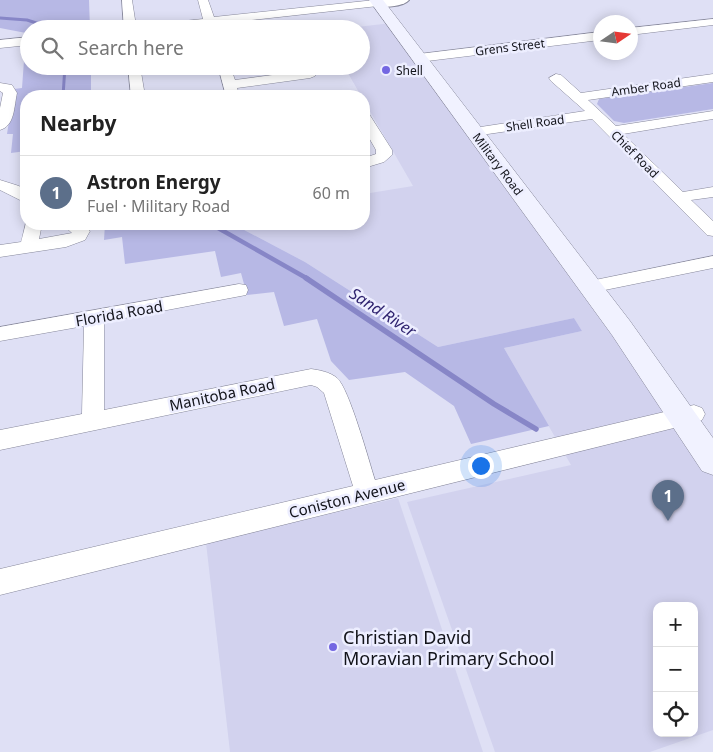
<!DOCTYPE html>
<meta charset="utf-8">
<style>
:root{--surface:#fff;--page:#f2f2f2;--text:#222;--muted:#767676;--line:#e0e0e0;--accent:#db2777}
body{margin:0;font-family:"Noto Sans",sans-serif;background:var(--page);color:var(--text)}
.controls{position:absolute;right:15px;bottom:15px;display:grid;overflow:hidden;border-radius:10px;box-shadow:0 2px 12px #0003}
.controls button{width:45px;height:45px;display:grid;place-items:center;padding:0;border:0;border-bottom:1px solid var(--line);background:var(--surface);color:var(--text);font:25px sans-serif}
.compass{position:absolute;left:593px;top:15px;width:45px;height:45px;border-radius:50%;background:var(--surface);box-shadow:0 2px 12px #0003;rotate:77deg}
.you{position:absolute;left:480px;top:465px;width:18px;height:18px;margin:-12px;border:4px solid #fff;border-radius:50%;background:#1a73e8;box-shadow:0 0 0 8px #1a73e833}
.badge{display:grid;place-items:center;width:32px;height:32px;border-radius:50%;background:var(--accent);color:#fff;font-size:16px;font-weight:700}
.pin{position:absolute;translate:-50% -41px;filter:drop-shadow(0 1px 2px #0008)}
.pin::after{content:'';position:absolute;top:26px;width:18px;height:15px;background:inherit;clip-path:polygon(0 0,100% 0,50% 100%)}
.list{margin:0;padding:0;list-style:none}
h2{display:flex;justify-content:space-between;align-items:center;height:65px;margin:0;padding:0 20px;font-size:21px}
h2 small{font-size:16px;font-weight:400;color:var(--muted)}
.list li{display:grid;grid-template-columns:32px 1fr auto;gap:15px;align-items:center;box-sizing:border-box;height:75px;padding:0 20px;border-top:1px solid var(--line)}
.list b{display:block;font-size:19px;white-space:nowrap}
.list p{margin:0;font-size:16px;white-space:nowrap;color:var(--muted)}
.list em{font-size:16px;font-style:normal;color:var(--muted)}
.icon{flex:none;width:28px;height:28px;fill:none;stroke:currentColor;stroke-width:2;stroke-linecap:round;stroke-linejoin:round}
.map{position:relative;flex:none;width:713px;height:752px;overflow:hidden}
.search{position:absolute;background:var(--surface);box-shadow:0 2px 12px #0003;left:20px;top:20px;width:350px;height:55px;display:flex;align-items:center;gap:12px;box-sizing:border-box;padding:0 18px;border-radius:28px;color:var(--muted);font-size:19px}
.panel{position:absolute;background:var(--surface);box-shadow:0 2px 12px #0003;left:20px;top:90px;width:350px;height:140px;border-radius:20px}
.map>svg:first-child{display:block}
.built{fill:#d2d2ee;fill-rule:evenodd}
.green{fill:#b7b8e5}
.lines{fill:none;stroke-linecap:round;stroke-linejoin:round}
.stream-far2{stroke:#8786c7;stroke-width:3}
.stream-far1{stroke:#8786c7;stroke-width:4.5}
.stream{stroke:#8786c7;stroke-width:5.5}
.minor-casing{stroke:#86879a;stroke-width:1}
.tertiary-casing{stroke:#86879a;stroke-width:2}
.secondary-casing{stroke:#86879a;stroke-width:1}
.minor{fill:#fff;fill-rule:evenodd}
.tertiary{fill:#fff;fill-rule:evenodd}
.secondary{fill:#f1f2ff;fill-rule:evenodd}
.poi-dot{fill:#7467e2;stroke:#edeeff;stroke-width:2}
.labels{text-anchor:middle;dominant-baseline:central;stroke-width:5;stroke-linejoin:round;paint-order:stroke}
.far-street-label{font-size:12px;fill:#12131a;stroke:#edeeff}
.far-poi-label{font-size:12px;fill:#12131a;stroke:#edeeff;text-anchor:start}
.street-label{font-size:15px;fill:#12131a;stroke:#edeeff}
.water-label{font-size:16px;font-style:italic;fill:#302470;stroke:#edeeff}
.near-poi-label{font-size:18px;fill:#12131a;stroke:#edeeff;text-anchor:start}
</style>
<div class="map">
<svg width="713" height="752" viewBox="0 0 713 752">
<rect width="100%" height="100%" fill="#dfe0f5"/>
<!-- built -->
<g class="built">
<path d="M392 23 713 462V730L650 752H495L407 502 571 465 504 348 582 331 574 318 438 347 305 262 233 224H364V194L413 186 364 101V96H361L344 66H361V29H339ZM657 606H694V733H657Z"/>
<polygon points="398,498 483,752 230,752 206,543"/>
</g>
<!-- green -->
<g class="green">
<polygon points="0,0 89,0 90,29 29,29 29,66 91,66 91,96 26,96 26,151 11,153 13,134 7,134 14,89 22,88 26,33 0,28"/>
<polygon points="713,83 713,109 624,123 614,121 597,104 599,99"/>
<polygon points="105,224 233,224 305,262 438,347 574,318 582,331 504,348 549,426 471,444 454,406 405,372 349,380 331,361 317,319 284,326 274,292 247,295 241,273 221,277 215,251 125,264 122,237 104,240"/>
</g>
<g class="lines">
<!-- stream-far2 -->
<g class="stream-far2">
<polyline points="0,18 27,20 55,29"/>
<polyline points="63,96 65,66"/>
</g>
<!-- stream-far1 -->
<polyline class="stream-far1" points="211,224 308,279"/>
<!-- stream -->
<polyline class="stream" points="306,278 494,404 536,429"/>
<!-- minor casing -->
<g class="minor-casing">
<g id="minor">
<polygon points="122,0 132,0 136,26 203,19 198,0 208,0 214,17 375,0 382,1 383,3 378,6 216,24 218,29 206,29 205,25 173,29 124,29"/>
<polygon points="713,19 713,25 630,35 630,28"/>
<polygon points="600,32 600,40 419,62 413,58 419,54"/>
<polygon points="29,37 29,45 0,48 0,40"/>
<polygon points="128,66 140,66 145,96 131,96"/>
<polygon points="218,66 230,66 235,80 302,71 306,66 318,66 315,76 310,78 237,88 240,96 226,96"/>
<polygon points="556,74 561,75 581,93 713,74 713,82 588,100 616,126 713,111 713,119 623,134 683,192 713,187 713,197 691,200 713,221 713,236 707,235 592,119 474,136 469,135 467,132 469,129 474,128 585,111 551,81 549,78"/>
<path d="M0 83 12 85 17 93C14 106 15 126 0 130V108L3 93 0 91Z"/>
<polygon points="364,113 369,114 371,117 392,150 392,155 384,162 364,168 364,158 376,154 376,150 364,129"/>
<polygon points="0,180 19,186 26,191 26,203 0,190"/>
<polygon points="26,223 42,224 39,239 72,233 62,224 82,224 90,231 85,240 66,247 0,257 0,245 21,242"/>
<polygon points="713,256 713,268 590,293 583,292 581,287 583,282 590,281"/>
<path d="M239 284 246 285 248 290 246 295 104 322V410L311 369C319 370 330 372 337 378 349 388 369 461 375 480L694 405 702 408 705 414 702 420 694 423 0 595V569L353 486 324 393 317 387 311 385 0 450V430L82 414 84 326 0 341V327Z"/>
</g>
</g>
<!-- tertiary casing -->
<g class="tertiary-casing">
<path id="tertiary" d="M373 0H409C403 7 382 8 373 6L371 3Z"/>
</g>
<!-- secondary casing -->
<g class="secondary-casing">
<polygon id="secondary" points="369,0 383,0 630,321 713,438 713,475 702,471 612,335"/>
</g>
<!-- minor -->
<use href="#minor" class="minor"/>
<!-- tertiary -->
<use href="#tertiary" class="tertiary"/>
<!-- secondary -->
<use href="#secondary" class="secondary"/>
</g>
<!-- markers -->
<g class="poi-dot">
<circle cx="386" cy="70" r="5"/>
<circle cx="333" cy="647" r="5"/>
</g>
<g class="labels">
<!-- far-street labels -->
<g class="far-street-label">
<text transform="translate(510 47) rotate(-7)">Grens Street</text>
<text transform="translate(646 87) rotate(-8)">Amber Road</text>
<text transform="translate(535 123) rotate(-8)">Shell Road</text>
<text transform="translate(635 154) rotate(45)">Chief Road</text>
<text transform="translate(498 164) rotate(53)">Military Road</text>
</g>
<!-- far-poi labels -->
<g class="far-poi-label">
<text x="396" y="70">Shell</text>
</g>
<!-- street labels -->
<g class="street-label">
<text transform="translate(119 313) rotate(-10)">Florida Road</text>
<text transform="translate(222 394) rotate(-12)">Manitoba Road</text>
<text transform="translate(347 498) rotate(-14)">Coniston Avenue</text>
</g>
<!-- water labels -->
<g class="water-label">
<text transform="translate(383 312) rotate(33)">Sand River</text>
</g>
<!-- near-poi labels -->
<g class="near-poi-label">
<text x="343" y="637">Christian David<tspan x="343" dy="21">Moravian Primary School</tspan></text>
</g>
</g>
</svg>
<div class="controls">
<button>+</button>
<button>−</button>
<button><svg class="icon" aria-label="locate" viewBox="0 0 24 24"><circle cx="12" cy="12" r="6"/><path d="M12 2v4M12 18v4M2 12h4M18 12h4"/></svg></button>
</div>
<svg class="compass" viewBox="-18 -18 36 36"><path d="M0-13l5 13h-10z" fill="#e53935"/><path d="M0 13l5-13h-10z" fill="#767676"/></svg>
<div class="you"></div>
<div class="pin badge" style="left:668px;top:521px;background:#5c6f8a">1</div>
<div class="search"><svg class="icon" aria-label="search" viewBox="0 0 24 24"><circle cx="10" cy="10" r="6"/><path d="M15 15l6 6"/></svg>Search here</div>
<section class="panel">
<h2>Nearby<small></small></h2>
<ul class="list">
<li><span class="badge" style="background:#5c6f8a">1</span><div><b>Astron Energy</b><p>Fuel · Military Road</p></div><em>60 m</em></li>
</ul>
</section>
</div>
